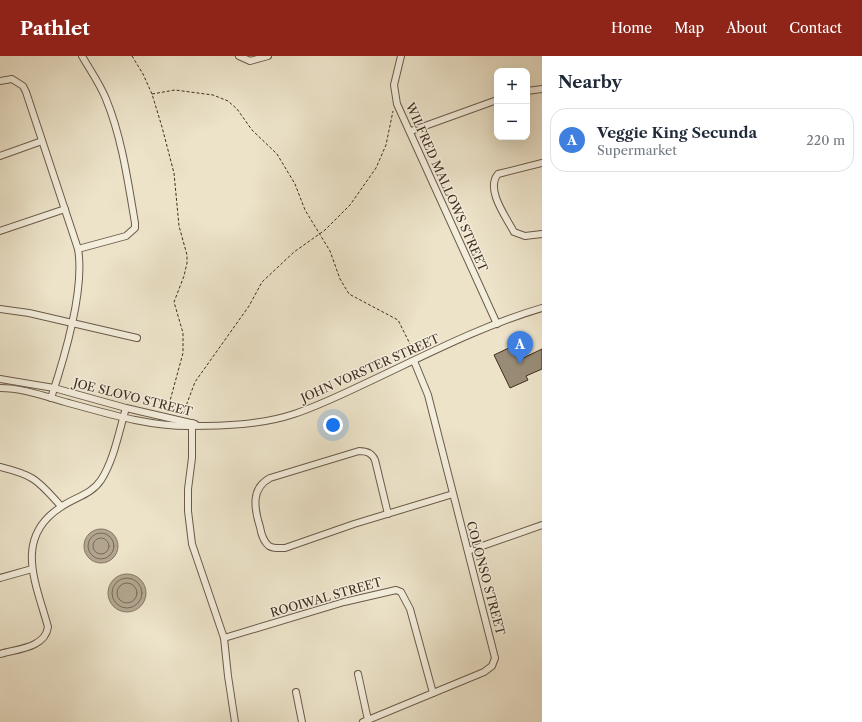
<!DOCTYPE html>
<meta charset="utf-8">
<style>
:root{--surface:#fff;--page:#f6f6f7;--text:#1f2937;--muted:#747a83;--line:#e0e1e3;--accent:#8f2418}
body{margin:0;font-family:"Libre Caslon Text",serif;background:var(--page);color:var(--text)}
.controls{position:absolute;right:12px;top:12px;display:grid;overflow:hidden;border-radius:8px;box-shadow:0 4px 16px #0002}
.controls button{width:36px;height:36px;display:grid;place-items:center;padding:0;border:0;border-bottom:1px solid var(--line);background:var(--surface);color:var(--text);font:20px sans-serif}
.you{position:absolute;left:333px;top:369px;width:14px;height:14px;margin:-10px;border:3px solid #fff;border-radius:50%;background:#1a73e8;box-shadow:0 0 0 6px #1a73e833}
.badge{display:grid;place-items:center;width:26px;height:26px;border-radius:50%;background:var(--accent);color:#fff;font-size:13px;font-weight:700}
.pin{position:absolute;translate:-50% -33px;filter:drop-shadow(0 1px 2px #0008)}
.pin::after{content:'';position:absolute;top:21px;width:14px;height:12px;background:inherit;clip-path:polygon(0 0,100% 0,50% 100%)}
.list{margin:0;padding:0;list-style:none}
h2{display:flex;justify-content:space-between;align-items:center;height:52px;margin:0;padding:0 16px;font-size:17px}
h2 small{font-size:13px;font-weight:400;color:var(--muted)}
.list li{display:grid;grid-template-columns:26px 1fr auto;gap:12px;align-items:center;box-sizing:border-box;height:64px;margin:0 8px 8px;padding:0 8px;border:1px solid var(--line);border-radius:16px}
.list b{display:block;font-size:15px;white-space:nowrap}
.list p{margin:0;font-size:13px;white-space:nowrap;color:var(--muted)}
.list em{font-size:13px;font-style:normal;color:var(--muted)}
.map{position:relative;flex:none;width:542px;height:666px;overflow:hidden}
header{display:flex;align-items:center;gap:24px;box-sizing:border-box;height:56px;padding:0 20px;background:var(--accent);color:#fff}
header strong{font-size:19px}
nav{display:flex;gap:22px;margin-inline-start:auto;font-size:14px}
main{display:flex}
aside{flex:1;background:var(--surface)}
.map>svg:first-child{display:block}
.water{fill:#b2a58f;stroke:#847562}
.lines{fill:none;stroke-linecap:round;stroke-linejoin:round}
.shore{stroke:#796956;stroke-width:1}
.building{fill:#998c77;stroke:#402d1e}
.minor-casing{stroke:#6b5a49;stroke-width:8}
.path{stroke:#402d1e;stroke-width:1;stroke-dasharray:3 2;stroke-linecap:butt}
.minor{stroke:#f3eddc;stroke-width:6}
.labels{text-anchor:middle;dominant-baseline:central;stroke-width:3;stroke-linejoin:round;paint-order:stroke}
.street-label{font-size:12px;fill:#402d1e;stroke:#f3eddc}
</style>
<header>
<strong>Pathlet</strong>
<nav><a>Home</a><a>Map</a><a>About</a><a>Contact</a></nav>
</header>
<main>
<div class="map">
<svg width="542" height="666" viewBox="0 0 542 666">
<rect width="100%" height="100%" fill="#ece3c9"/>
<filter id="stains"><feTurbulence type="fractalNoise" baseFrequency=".005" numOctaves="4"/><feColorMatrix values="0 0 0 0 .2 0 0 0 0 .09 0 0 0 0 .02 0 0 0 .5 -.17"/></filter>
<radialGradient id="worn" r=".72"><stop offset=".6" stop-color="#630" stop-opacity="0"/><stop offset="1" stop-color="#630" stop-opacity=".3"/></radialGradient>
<!-- water -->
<g class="water">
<circle cx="101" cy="490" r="17"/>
<circle cx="127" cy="537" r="19"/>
</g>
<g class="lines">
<!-- shore -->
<g class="shore">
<circle cx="101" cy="490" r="13"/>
<circle cx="101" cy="490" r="8"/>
<circle cx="127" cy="537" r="15"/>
<circle cx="127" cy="537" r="10"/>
</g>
</g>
<!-- building -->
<polygon class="building" points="513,290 519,304 542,293 542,313 526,320 528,324 510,332 494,299"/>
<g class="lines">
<!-- minor casing -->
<g class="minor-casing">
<g id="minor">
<polyline points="239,0 250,5 268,0"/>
<polyline points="401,0 394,29 397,48 497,268"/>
<path d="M0 25 12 23 23 30 26 36 78 193C85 233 64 303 51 342"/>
<polyline points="527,35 542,33"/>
<polyline points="411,75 497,44"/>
<polyline points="0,100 42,85"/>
<path d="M542 107 498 118C485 133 506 161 514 176L525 180 542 178"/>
<polyline points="0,175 65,153"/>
<path d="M78 193 126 180 135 172V167C128 126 122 82 106 43 100 28 90 14 82 0"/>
<polyline points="0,253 29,257 137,282"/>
<polyline points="0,323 54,332 126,352 195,368"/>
<path d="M0 332C22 332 44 340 65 346 106 357 146 370 189 370 224 370 261 369 294 358 318 350 341 339 364 328 422 301 480 270 542 252"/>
<polyline points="192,367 192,402 188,433 188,455 192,488 224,582 228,620 235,666"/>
<path d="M0 411C36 420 37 424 61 450"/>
<path d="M388 458 375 404C372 397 367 395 359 395L270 422C251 432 254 452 260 471 261 477 264 486 269 490 274 493 280 492 285 492L354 468 453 438"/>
<polyline points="468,495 542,469"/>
<polyline points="0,522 32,513"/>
<polyline points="224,582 344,546 396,534 401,536 410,553 433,637"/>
<path d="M0 598C17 593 45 592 48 571 36 527 13 482 61 451 75 441 91 439 101 424 114 404 119 375 126 352"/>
<polyline points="358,618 368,664"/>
<polyline points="296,636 302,666"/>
<polyline points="363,666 484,616 492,610 495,602 428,339 414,305"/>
</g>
</g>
<!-- path -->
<g class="path">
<polyline points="132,0 143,18 152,38 162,71 174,117 179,170 187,199 187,207 184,220 174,246 183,277 183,297 167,356"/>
<polyline points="152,38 175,34 213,39 228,45 237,53 252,74 277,98 295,128 305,154 330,195 340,223 349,238 398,264 411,290 413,299"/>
<polyline points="183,358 195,326 249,250 262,226 294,196 325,174 350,149 376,112 386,89 393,55"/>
</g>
<!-- minor -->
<use href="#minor" class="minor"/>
</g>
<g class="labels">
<!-- street labels -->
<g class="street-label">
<text transform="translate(447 131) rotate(66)">WILFRED MALLOWS STREET</text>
<text transform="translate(370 312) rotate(-24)">JOHN VORSTER STREET</text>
<text transform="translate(133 341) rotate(14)">JOE SLOVO STREET</text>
<text transform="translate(486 522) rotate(75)">COLONSO STREET</text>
<text transform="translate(326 541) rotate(-16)">ROOIWAL STREET</text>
</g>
</g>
<rect width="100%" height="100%" filter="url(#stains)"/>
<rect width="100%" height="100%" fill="url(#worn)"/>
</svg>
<div class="controls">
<button>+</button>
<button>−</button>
</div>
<div class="you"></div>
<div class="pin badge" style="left:520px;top:308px;background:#3f7fe0">A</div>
</div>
<aside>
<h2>Nearby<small></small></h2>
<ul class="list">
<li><span class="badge" style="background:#3f7fe0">A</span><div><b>Veggie King Secunda</b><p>Supermarket</p></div><em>220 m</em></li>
</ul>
</aside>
</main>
